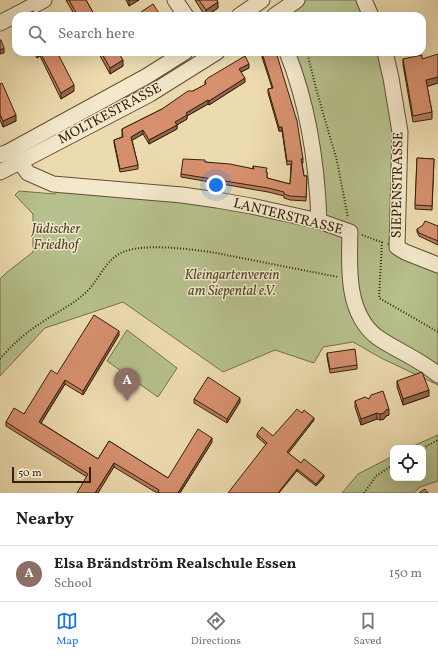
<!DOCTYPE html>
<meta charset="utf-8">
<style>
:root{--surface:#fff;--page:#f6f6f6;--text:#222;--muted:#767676;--line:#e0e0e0;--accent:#1a73e8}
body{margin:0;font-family:Vollkorn,serif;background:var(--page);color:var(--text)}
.controls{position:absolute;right:12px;bottom:12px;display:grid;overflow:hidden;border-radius:8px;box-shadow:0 4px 16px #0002}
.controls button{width:36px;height:36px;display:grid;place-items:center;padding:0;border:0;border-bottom:1px solid var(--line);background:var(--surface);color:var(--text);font:20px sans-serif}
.scale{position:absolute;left:12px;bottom:10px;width:79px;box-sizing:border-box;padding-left:4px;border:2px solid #35200e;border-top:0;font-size:11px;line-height:14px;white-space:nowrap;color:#35200e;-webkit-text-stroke:3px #f3e8cb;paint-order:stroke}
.you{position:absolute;left:216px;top:185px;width:14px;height:14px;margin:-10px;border:3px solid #fff;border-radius:50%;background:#1a73e8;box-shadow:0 0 0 6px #1a73e833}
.badge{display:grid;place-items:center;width:26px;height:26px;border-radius:50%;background:var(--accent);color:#fff;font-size:13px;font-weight:700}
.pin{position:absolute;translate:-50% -33px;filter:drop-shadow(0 1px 2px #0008)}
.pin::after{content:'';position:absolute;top:21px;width:14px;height:12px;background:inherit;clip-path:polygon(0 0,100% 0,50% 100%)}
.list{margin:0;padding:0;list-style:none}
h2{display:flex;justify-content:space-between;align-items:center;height:52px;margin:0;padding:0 16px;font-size:17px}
h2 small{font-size:13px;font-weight:400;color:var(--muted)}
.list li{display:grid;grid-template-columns:26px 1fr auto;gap:12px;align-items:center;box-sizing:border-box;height:56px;padding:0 16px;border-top:1px solid var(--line)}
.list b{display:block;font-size:15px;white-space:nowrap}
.list p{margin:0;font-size:13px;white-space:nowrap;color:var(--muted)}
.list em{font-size:13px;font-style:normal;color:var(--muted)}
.icon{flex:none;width:22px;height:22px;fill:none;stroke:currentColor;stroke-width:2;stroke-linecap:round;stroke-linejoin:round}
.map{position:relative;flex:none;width:438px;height:493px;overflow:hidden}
.search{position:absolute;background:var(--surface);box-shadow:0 4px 16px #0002;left:12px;right:12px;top:12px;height:44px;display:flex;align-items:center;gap:10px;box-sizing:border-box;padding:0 14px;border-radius:12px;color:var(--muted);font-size:15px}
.sheet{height:108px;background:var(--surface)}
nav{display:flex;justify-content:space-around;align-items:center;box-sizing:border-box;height:56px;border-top:1px solid var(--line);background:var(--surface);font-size:11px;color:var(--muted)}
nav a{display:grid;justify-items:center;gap:2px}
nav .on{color:var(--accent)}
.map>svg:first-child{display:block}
.green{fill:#b6c08c;stroke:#76704d}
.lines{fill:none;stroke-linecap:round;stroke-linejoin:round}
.minor-casing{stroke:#634f36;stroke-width:17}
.path{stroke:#35200e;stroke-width:2;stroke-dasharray:1 2;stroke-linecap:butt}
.minor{stroke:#f3e8cb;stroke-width:15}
.wall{fill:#b87c5f;stroke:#35200e}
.shaded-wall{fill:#96654d;stroke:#35200e}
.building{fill:#d6906e;stroke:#35200e}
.labels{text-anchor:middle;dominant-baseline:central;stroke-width:3;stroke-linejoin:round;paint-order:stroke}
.street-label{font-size:14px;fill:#35200e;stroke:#f3e8cb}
.park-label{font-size:14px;font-style:italic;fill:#55482e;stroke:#f3e8cb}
</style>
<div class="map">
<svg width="438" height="493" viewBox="0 0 438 493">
<rect width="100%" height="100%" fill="#ecdbaf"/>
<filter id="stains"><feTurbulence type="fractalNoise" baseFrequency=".005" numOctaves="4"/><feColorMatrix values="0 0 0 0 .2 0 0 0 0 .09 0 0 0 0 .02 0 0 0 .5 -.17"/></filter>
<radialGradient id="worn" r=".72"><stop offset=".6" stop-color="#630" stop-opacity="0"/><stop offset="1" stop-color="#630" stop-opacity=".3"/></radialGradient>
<!-- green -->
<g class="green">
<polygon points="298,0 359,0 367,16 275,16"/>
<polygon points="287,52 379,52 396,132 392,240 387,244 438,265 438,385 383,359 353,342 323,347 314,363 275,350 223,372 123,302 45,328 0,376 0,279 6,273 33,252 33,214 15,195 19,191 55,194 59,188 182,196 350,232 320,221"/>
<polygon points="127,330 177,368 158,397 107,361"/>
<polygon points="438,435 438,481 420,487 414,493 342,493 358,474 393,456 393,478 423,478 423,448 409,448"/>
</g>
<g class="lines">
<!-- minor casing -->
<g class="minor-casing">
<g id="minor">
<polyline points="175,0 186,16"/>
<polyline points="364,0 371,16"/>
<polyline points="239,16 262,0"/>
<polyline points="274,16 297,0"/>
<polyline points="0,23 44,0"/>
<path d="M287 52C309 107 317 163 319 221"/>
<polyline points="385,52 391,78 400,132 397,247 405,252 438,265"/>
<polyline points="0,155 8,152 147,76 185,52"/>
<path d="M20 162 28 173 53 184 182 195 217 200 251 206 319 221 350 232C349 267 346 313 377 337 397 351 420 359 438 375"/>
<polyline points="0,172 20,162 150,94 217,52"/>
</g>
</g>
<!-- path -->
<g class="path">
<polyline points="307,52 317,92 337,161 348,218"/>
<polyline points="362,235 384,243"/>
<polyline points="382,242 379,298 438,332"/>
<path d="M0 359C12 345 25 333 41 323 58 311 77 303 91 287 101 275 107 259 123 252 145 243 188 249 211 252L338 277"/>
<polyline points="423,448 438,440"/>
<polyline points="364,493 376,476 393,465"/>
</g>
<!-- minor -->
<use href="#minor" class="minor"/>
</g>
<!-- wall -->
<g class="wall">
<polygon points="66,0 86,0 95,16 75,16"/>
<polygon points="126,0 139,0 129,6"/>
<polygon points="195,0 217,0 218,8 206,16 205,16"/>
<polygon points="34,52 54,52 74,91 61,99 40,56 37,58"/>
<polygon points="98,52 118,52 123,66 110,74"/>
<polygon points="262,53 303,159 303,163 302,163 304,176 307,176 306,201 290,200 284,198 284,196 268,192 181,177 181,174 205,162 253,169 253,166 267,172 267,178 290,184 291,164 287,165 282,131 279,131 268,93 268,89 272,88 262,57"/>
<polygon points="403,59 422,59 438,83 427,86 432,112 432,119 413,122 403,65"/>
<polygon points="249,68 241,72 245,82 209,105 208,104 187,116 187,119 177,125 177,129 149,144 143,134 132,140 138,165 138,169 120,172 114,143 114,140 122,137 122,129 162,109 193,91 205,85 205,81"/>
<polygon points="0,84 16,121 3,127 0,120"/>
<polygon points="417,158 434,159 432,210 415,209"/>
<polygon points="438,226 438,245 419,236 417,232 417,229"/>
<polygon points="119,335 83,395 65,384 41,423 98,459 109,441 168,478 212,442 180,493 157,493 114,467 87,477 6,426 6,422 24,414 57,374"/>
<polygon points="327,353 357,365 357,369 330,373 327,357"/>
<polygon points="397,381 429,396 403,405 397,387"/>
<polygon points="194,399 240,402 227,423 194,403"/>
<polygon points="355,401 389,415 386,416 384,419 380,420 377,419 361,425 355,407"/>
<polygon points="302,413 314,420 288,453 301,463 324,477 316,486 297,471 257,437 257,434 273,436"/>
</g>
<!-- shaded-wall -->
<g class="shaded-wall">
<polygon points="129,0 139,0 129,6"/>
<polygon points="218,2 218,8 206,16 206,10"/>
<polygon points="4,48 4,53 0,54 0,50"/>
<polygon points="37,52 40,52 40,56 37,58"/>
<polygon points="123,60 123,66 110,74 110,68"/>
<polygon points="249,64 249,68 239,73 239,69"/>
<polygon points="438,77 438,83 426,87 426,80"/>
<polygon points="245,78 245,82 209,105 209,101"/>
<polygon points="74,85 74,91 61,99 61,93"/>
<polygon points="208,100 208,104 187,116 187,119 175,126 175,122 186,113"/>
<polygon points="16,115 16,121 3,127 3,121"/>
<polygon points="177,125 177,129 149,144 149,140"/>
<rect x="279" y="127" width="3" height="4"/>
<polygon points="143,130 143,134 131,141 131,137"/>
<polygon points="119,331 119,335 83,395 83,391"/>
<polygon points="65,380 65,384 39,426 39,422"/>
<polygon points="429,390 429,396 403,405 403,399"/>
<polygon points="240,398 240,402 227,423 227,419"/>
<polygon points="389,409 389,415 386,416 384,419 380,420 380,414 386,410"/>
<polygon points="377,413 377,419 361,425 361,419"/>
<polygon points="314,418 314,420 287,455 287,452"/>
<polygon points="212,438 212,442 180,493 178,493"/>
<polygon points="114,463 114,467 98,493 95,493"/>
<polygon points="297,469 297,471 279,493 278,493"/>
<polygon points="324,475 324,477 316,486 316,484"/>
</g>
<!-- building -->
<g class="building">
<polygon points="69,0 86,0 95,16 78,16"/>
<polygon points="199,0 217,0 218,2 206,10"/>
<polygon points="153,4 161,16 143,16 141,12"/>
<polygon points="33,11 36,16 24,16"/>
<polygon points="0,40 1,40 4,48 0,50"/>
<polygon points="40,52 54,52 56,56 58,54 74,85 61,93"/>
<polygon points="101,52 118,52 123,60 110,68"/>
<polygon points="264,52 276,52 297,121 303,159 301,159 304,176 307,176 306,197 290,196 284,194 284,192 268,188 181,174 183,159 205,160 205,162 230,164 254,169 253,166 267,168 266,172 267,172 267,178 290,184 292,161 287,161 282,127 279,127 268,89 273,88 262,53"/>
<polygon points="438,54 438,77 426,80 432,112 413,116 403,59 422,55 422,59"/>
<polygon points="245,56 249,64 239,69 245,78 209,101 208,100 186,113 187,115 175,122 177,125 149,140 143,130 131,137 138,165 120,169 114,140 123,137 122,129 162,109 188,91 193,91 206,84 205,81 208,78"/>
<polygon points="2,83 16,115 3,121 0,114 0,84"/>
<polygon points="417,158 434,159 432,206 415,205"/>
<polygon points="425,221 438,226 438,241 419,233 417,229 423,225"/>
<polygon points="94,315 119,331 83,391 65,380 39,422 98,459 109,441 168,478 198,429 212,438 178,493 160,493 158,492 159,490 114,463 95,493 77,493 88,474 6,422 14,408 24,414 51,370 57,374"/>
<polygon points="355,349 357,365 330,369 327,353"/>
<polygon points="422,372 429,390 403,399 397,381"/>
<polygon points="208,377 240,398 227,419 194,399"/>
<polygon points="383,391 389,409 386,410 384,413 380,414 377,413 361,419 355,401 365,397 369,399 371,395"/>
<polygon points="297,409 302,413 304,410 314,418 287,452 301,463 304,459 324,475 316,484 297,469 278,493 228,493 267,443 257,434 262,427 273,436"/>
<polygon points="425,489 428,493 419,493"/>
</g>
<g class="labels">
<!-- street labels -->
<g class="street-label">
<text transform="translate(110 114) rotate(-28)">MOLTKESTRASSE</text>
<text transform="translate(398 185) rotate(-89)">SIEPENSTRASSE</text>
<text transform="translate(288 217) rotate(14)">LANTERSTRASSE</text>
</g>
<!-- park labels -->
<g class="park-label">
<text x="56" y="229">Jüdischer<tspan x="56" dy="16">Friedhof</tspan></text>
<text x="232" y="275">Kleingartenverein<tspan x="232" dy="16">am Siepental e.V.</tspan></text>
</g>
</g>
<rect width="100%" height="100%" filter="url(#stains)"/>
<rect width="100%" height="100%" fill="url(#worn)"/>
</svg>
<div class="controls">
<button><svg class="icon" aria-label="locate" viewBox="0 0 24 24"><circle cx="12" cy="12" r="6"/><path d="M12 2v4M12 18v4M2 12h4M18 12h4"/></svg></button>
</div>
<div class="scale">50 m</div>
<div class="you"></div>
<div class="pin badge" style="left:127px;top:401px;background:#8d6e63">A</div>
<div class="search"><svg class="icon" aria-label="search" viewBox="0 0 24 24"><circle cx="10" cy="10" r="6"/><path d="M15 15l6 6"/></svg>Search here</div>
</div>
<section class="sheet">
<h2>Nearby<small></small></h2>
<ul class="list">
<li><span class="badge" style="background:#8d6e63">A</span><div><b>Elsa Brändström Realschule Essen</b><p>School</p></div><em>150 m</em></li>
</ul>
</section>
<nav>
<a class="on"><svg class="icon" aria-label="map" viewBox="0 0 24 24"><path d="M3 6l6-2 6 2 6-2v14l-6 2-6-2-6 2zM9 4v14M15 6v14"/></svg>Map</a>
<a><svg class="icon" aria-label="directions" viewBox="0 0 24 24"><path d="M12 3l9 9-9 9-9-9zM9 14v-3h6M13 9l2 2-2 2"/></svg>Directions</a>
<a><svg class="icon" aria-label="saved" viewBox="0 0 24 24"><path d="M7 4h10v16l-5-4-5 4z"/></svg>Saved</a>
</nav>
